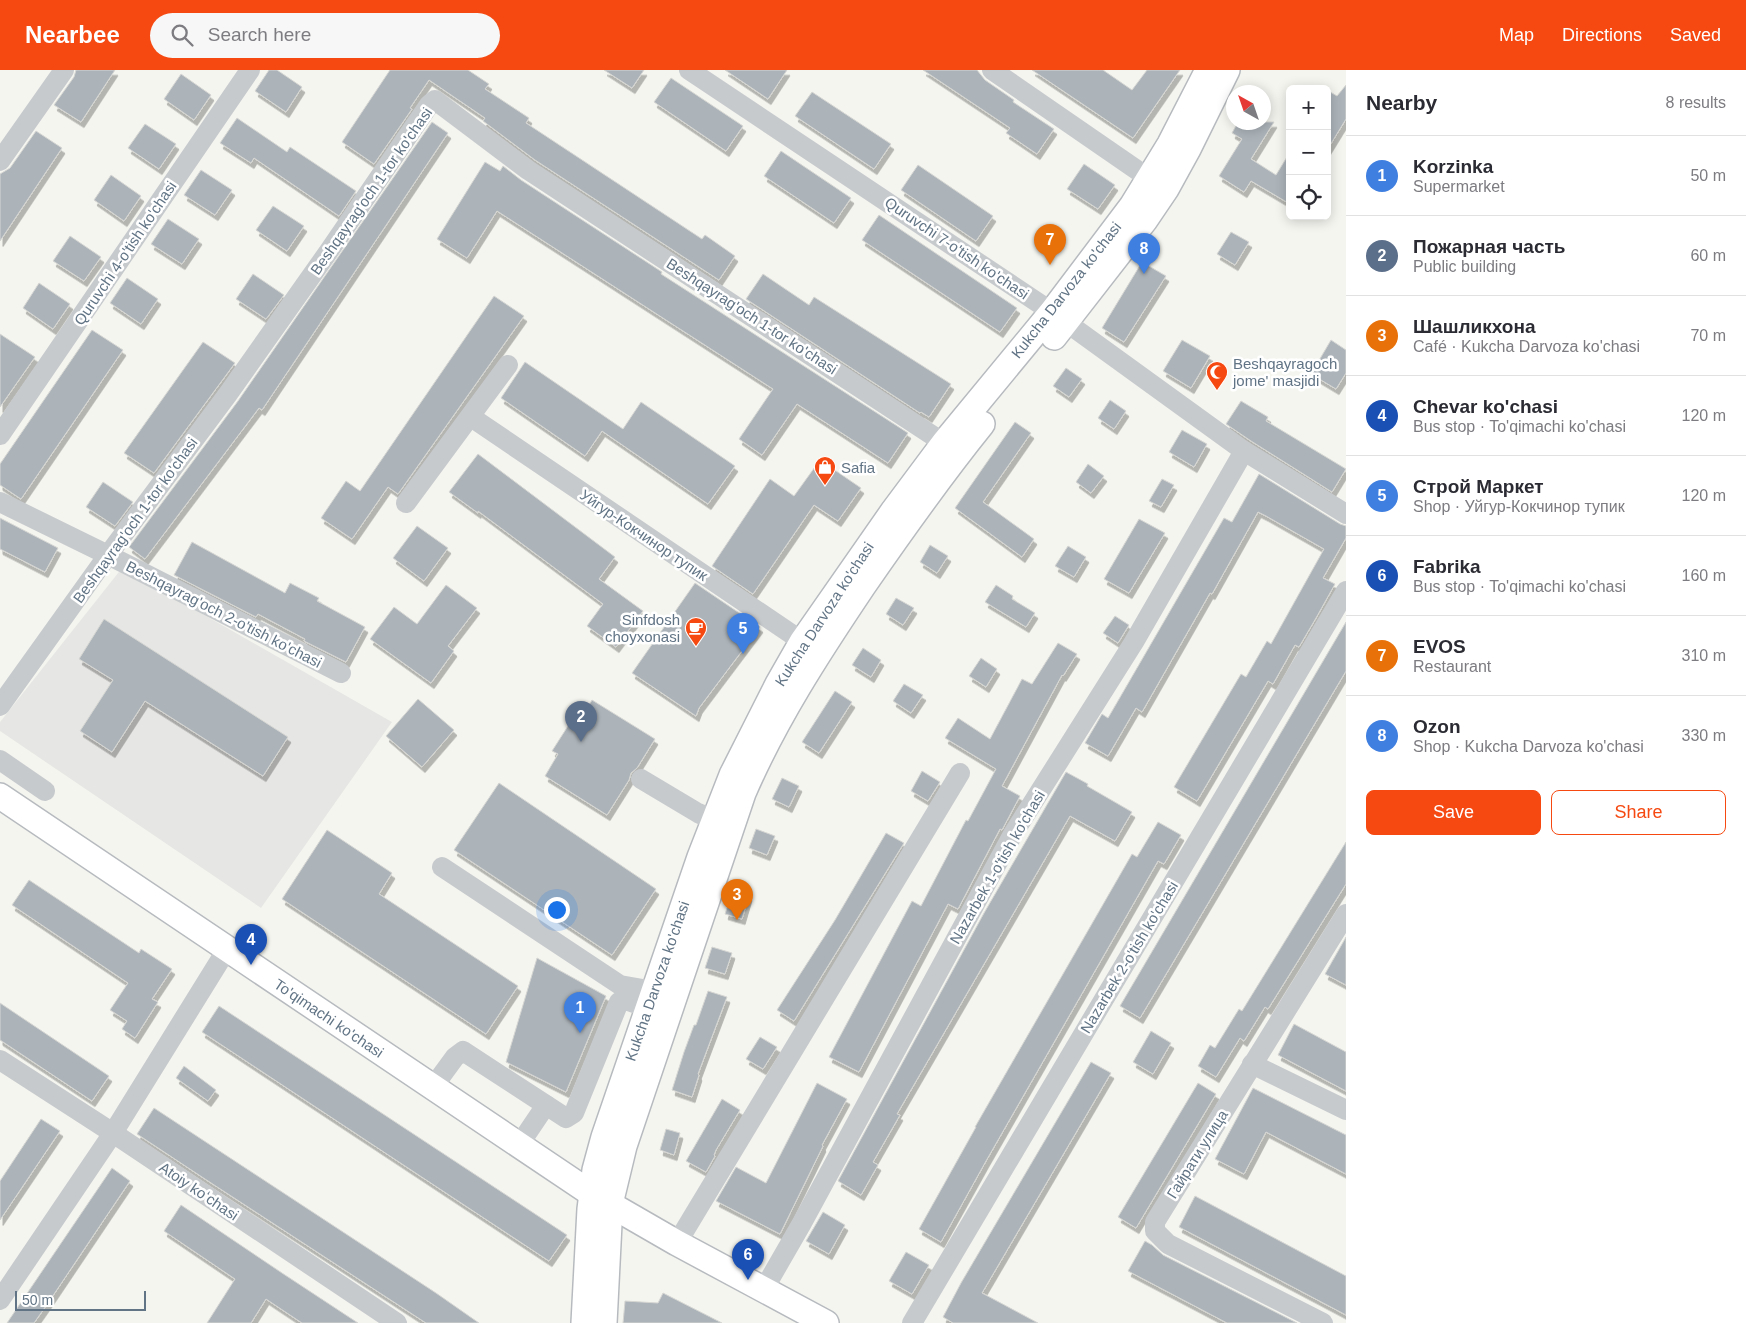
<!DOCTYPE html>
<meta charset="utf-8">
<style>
:root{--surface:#fff;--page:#f7f7f7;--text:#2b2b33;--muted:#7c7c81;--line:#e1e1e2;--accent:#f54911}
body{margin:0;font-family:Arial,sans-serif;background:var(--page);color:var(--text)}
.controls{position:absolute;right:15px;top:15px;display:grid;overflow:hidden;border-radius:8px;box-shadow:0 2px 12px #0003}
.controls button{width:45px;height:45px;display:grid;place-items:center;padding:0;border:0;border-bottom:1px solid var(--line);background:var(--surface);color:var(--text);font:25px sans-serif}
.compass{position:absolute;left:1226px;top:15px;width:45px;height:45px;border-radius:50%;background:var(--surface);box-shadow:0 2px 12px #0003;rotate:320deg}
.scale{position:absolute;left:15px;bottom:12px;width:131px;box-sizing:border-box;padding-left:5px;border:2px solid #617485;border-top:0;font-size:14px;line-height:18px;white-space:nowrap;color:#617485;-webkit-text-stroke:4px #fff;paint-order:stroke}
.you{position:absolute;left:556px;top:839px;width:18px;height:18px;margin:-12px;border:4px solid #fff;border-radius:50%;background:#1a73e8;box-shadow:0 0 0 8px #1a73e833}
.badge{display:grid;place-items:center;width:32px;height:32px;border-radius:50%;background:var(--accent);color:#fff;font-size:16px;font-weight:700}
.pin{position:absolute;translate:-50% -41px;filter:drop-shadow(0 1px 2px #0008)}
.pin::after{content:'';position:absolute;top:26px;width:18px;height:15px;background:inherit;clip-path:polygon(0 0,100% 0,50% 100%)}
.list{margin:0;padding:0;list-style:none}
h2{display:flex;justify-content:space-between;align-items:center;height:65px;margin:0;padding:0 20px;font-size:21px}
h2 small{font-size:16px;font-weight:400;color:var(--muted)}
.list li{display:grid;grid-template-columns:32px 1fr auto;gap:15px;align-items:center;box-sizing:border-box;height:80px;padding:0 20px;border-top:1px solid var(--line)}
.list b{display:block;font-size:19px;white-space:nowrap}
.list p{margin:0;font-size:16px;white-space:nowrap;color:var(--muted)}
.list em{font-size:16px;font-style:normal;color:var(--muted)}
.actions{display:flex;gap:10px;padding:15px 20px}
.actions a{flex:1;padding:11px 0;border:1px solid var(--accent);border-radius:8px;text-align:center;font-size:18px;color:var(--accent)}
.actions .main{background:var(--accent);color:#fff}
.icon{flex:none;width:28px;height:28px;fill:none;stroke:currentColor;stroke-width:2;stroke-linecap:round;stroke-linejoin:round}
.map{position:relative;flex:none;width:1346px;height:1253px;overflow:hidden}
header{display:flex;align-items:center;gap:30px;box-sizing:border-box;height:70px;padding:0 25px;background:var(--accent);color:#fff}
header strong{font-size:24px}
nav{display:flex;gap:28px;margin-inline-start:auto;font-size:18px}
.search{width:350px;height:45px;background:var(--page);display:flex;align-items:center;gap:12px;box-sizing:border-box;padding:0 18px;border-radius:28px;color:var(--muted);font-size:19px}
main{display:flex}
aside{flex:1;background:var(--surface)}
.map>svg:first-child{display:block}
.built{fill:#e6e7e4}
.building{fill:#acb4ba;stroke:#d6d6d3;filter:url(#shadow)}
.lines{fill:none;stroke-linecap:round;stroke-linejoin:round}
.major-casing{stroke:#b7bbbf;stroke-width:28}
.minor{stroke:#c7cacd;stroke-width:20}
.major{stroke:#fff;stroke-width:25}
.labels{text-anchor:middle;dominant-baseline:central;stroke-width:5;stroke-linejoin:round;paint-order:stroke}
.street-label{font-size:15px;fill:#617485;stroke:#fff}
.poi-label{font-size:15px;fill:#617485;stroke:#fff;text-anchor:start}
</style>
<header>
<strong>Nearbee</strong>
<div class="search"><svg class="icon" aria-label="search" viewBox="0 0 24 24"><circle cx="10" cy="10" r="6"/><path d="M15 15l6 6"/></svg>Search here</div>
<nav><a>Map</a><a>Directions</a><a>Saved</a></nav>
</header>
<main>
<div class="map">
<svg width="1346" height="1253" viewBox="0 0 1346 1253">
<defs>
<filter id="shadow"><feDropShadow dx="3" dy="5.5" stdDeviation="0" flood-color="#0004"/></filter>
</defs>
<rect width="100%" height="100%" fill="#f5f5f0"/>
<!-- built -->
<polygon class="built" points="122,498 392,652 261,838 0,661 0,652"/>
<!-- building -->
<g class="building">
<polygon points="76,0 115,0 81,52 54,35 74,7"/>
<polygon points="269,0 277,0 302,17 286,42 255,21"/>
<polygon points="390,0 468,0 489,14 485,19 529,48 526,53 702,169 705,165 735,186 719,210 535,90 483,51 485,48 429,10 410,38 412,39 374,94 342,72"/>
<polygon points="604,0 644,0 632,18"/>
<polygon points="725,0 787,0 768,29"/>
<polygon points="923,0 977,0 985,10 1014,30 1013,32 1054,59 1037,84 1006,63 1010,58"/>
<polygon points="1032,0 1103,0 1132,20 1147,0 1180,0 1133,68"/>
<polygon points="181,4 211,25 194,50 164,29"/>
<polygon points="671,8 743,56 726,81 654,32"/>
<polygon points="1346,15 1346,49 1327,80 1327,20 1337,26"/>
<polygon points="812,22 891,74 874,99 795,46"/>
<polygon points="237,48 287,82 290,77 356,121 339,146 254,88 251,93 220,73"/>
<polygon points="432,52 448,63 262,340 259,338 145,489 129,477 238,331"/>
<polygon points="1238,52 1274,52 1251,89 1276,105 1290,82 1290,134 1251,111 1244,122 1219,106 1242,69 1232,63"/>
<polygon points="145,54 176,74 159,99 128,78"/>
<polygon points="36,61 62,78 0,171 0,104 10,98"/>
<polygon points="781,81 851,128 834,153 764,106"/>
<polygon points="485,92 500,101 503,96 521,110 662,202 661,204 908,363 888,393 797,334 762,385 739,369 773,319 497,141 467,188 437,169"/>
<polygon points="1084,94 1115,115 1098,139 1067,119"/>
<polygon points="918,95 993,146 976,171 901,120"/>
<polygon points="201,100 232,120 215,145 184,125"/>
<polygon points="111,105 141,126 124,151 94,130"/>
<polygon points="273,136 304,156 287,181 256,160"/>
<polygon points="879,145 1017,238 1000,262 862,170"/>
<polygon points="168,149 199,169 182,194 151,174"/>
<polygon points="1231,162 1249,172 1235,195 1217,184"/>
<polygon points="70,166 101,187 84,211 53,191"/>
<polygon points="1142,192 1166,206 1124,272 1102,258"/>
<polygon points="253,204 284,225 266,249 236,229"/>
<polygon points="763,204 809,235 814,227 951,314 929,347 921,342 920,343 746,229"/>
<polygon points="127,208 158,229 141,254 110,233"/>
<polygon points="39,213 70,234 53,259 23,238"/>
<polygon points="494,226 524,246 398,424 388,417 352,469 321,448 346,411 360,421"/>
<polygon points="92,260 123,280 21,429 0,415 0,394"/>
<polygon points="0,264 35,287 0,337"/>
<polygon points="1182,270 1210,286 1191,318 1163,301"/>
<polygon points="1331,270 1346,280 1346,303 1336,319 1311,304"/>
<polygon points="203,272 235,293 154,403 124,383"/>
<polygon points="525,292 623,359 641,332 735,396 708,434 602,361 585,386 501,328"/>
<polygon points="1066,298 1082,309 1069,327 1053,316"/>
<polygon points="1110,330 1126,341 1114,359 1098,348"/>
<polygon points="1241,331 1268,347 1266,351 1346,399 1332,422 1251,371 1226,354"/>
<polygon points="1015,352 1031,363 983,432 1034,469 1022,487 955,438"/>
<polygon points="1182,360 1207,374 1194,397 1169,382"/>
<polygon points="478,384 615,487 599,509 643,541 616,577 587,556 603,534 478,441 478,443 449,422"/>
<polygon points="820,390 861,418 838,451 814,435 753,524 712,496 770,409 794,426"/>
<polygon points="1088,394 1104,406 1091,423 1076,412"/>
<polygon points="1259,404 1340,454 1346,456 1346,468 1323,508 1335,514 1316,548 1299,577 1295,575 1273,614 1268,611 1197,731 1174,717 1241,604 1246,607 1267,571 1271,574 1324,479 1266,446 1258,442 1212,524 1210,523 1142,642 1136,638 1108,686 1085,673 1102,644 1108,648 1224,448 1232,452"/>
<polygon points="1162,409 1174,415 1161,437 1149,431"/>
<polygon points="103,412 133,432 115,456 86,437"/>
<polygon points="0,448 58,478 45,502 0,479"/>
<polygon points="1139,449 1165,463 1129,523 1104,509"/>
<polygon points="417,456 448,478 424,511 393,488"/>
<polygon points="192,472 285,523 290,513 319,528 317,531 365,557 346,592 304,571 305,569 258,544 256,547 174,505"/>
<polygon points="930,475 948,486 937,503 920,492"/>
<polygon points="1068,476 1086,487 1074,507 1055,496"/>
<polygon points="695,513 760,557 699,638 696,646 632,603"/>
<polygon points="446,515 477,538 448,576 454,581 431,613 370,569 394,537 417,554"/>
<polygon points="996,515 1013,526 1012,529 1035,543 1026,557 985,532"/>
<polygon points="896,528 914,538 903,555 886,544"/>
<polygon points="1115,546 1129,555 1118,573 1103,563"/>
<polygon points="104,549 288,667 263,706 145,631 112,682 80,661 113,610 79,589"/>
<polygon points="1346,552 1346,601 1140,948 1120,936"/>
<polygon points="1058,573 1077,584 1063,606 1062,605 1002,716 1020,726 1002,760 1000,759 958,839 948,834 859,1002 829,987 912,831 921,836 966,750 968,751 996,699 945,668 958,648 990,669 1022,609 1032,614"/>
<polygon points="863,578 881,590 871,607 852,595"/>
<polygon points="981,588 997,599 986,617 969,606"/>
<polygon points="904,614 923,625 911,643 893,631"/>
<polygon points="835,621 852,632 819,683 802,672"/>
<polygon points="418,629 454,660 422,697 386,666"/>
<polygon points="592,630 655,669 637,698 631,703 629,710 607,745 545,706 558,684 552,681 575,645 581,649"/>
<polygon points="922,701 940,712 928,731 911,721"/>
<polygon points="1066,702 1088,714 1087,716 1132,742 1115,771 1070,746 897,1044 900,1045 873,1092 878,1095 861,1125 838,1111 984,843"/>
<polygon points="782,708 799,716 789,737 772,729"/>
<polygon points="499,713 656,819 612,885 454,780"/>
<polygon points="1158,752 1181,765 1164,794 1158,791 986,1091 941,1172 919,1159 976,1057 975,1057 1132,784 1137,787"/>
<polygon points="756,759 775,766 767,785 749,778"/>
<polygon points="327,760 392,803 379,824 518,916 486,964 282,829"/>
<polygon points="886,763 904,773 794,951 777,940 835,850"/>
<polygon points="1346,772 1346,814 1268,939 1265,937 1244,971 1240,968 1216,1007 1198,996 1210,975 1215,978 1239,939 1242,941"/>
<polygon points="29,810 139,883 141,879 172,899 152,929 158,932 135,968 122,959 127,951 110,940 128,913 12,835"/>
<polygon points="733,820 749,825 742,849 725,844"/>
<polygon points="1346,867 1346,915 1325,904"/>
<polygon points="712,877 732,883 725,904 705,898"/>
<polygon points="537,888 606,926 566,1022 506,992"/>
<polygon points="708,921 727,927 698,1004 699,1005 692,1027 672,1020 684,982 694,955 696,955"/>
<polygon points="0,933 109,1006 92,1031 0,970"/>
<polygon points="219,936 567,1165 549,1191 202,962"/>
<polygon points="1294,954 1346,982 1346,1021 1278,985"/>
<polygon points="1151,961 1171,973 1153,1004 1133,992"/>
<polygon points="760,967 777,977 763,999 746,989"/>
<polygon points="1091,992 1111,1003 982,1223 1038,1253 953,1253 943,1247 961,1213"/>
<polygon points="184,996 216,1020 208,1031 176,1008"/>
<polygon points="817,1013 847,1029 822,1075 823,1076 780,1164 716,1131 736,1097 766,1113"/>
<polygon points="1198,1013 1216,1024 1136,1158 1118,1147"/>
<polygon points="1253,1018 1346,1065 1346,1104 1266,1062 1244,1104 1215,1089"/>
<polygon points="722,1029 740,1040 716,1080 714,1085 715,1086 706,1102 686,1091"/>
<polygon points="154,1038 436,1223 479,1253 426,1253 205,1109 137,1064"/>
<polygon points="41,1049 60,1061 0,1150 0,1111"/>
<polygon points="666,1059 680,1063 674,1085 660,1080"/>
<polygon points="112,1098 130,1111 48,1233 34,1253 7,1253"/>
<polygon points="1195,1126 1346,1206 1346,1245 1179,1157"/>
<polygon points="181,1135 282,1203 358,1253 302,1253 266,1229 251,1253 207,1253 235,1209 164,1161"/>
<polygon points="823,1142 845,1155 829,1184 806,1171"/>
<polygon points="1145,1171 1152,1175 1163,1185 1297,1253 1227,1253 1128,1201"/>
<polygon points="906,1182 929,1195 912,1224 889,1211"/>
<polygon points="663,1223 722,1253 623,1253 625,1231 658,1233"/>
</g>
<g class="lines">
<!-- major casing -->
<g class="major-casing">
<g id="major">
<polyline points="1054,267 1145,150 1166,119 1188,79 1227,0"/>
<polyline points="0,726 592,1124 677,1173 826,1253"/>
<polyline points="584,1253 590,1139 595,1100 604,1067 700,787 732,705 778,614 802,572 894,440 944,373 1052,242 1132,136 1170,74 1208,0"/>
<path d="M604 1253 610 1134 624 1076 743 723C775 649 818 583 863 516 901 461 940 406 982 354"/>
</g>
</g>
<!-- minor -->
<g class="minor">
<polyline points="689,0 1052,242 1244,381 1346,444"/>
<polyline points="992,0 1150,109"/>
<polyline points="0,91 64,0"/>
<polyline points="471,347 815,580"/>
<polyline points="0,365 250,0"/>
<polyline points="0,432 108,485 341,603"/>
<polyline points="406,433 508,295"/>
<polyline points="0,636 108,485 228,324 329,181 429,35 435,30 528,100 944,373"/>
<polyline points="0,690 45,721"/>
<polyline points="641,709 698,743 727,756"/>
<polyline points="442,797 620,915 654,921"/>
<polyline points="0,990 113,1063 397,1253"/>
<polyline points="1252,994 1346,1040"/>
<polyline points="433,1017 455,987 463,981 566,1048 574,1043 619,932 626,930 648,938"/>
<polyline points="519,1075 546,1035"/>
<polyline points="677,1173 960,703"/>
<polyline points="764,1219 802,1153 1013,764 1134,572 1244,381"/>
<polyline points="0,1230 113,1063 227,879"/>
<polyline points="912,1253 1346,521"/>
<polyline points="1323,1253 1168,1174 1155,1161 1155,1152 1346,844"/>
</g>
<!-- major -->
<use href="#major" class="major"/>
</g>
<!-- icons -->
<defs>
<g id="mosque-pin" transform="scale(1.125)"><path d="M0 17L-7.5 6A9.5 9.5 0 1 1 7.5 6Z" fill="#f54911" stroke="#fff"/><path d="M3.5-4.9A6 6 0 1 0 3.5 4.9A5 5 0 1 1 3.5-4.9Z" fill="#fff"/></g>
<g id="shop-pin" transform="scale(1.125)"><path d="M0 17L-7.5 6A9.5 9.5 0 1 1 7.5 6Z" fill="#f54911" stroke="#fff"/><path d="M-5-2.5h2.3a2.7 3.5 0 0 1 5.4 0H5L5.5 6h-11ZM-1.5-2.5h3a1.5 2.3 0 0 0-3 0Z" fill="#fff"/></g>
<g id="cafe-pin" transform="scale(1.125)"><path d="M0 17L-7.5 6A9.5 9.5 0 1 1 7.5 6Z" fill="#f54911" stroke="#fff"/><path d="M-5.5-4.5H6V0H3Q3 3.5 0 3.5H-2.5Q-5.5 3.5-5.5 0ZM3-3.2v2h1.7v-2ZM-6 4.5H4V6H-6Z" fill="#fff"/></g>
</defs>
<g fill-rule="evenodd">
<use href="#mosque-pin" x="1217" y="302"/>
<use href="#shop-pin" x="825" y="397"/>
<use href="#cafe-pin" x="696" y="558"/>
</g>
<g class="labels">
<!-- street labels -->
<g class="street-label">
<text transform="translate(371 121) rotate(-55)">Beshqayrag'och 1-tor ko'chasi</text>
<text transform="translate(957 178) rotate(34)">Quruvchi 7-o'tish ko'chasi</text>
<text transform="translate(125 183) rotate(-56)">Quruvchi 4-o'tish ko'chasi</text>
<text transform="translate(1066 220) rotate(-52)">Kukcha Darvoza ko'chasi</text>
<text transform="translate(752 246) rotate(33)">Beshqayrag'och 1-tor ko'chasi</text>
<text transform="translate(135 450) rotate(-54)">Beshqayrag'och 1-tor ko'chasi</text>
<text transform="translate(644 465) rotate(34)">Уйгур-Кокчинор тупик</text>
<text transform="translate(224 544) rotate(27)">Beshqayrag'och 2-o'tish ko'chasi</text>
<text transform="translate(824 544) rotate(-57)">Kukcha Darvoza ko'chasi</text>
<text transform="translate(997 797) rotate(-60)">Nazarbek 1-o'tish ko'chasi</text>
<text transform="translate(1129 887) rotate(-59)">Nazarbek 2-o'tish ko'chasi</text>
<text transform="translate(657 911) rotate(-71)">Kukcha Darvoza ko'chasi</text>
<text transform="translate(329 948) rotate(34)">To'qimachi ko'chasi</text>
<text transform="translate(1197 1084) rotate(-58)">Гайрати улица</text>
<text transform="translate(199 1121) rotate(34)">Atoiy koʻchasi</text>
</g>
<!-- poi labels -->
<g class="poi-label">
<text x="1233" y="293">Beshqayragoch<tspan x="1233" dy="17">jome' masjidi</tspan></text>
<text x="841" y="397">Safia</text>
<text x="680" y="549" text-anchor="end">Sinfdosh<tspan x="680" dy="17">choyxonasi</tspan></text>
</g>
</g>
</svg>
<div class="controls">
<button>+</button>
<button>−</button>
<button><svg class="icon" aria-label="locate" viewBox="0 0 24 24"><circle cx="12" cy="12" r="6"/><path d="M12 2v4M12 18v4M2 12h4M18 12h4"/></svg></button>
</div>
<svg class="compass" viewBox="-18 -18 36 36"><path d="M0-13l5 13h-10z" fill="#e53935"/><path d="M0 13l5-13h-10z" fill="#7c7c81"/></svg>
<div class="scale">50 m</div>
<div class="you"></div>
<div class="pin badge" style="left:580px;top:963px;background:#3f7fe0">1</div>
<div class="pin badge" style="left:581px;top:672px;background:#5c6f8a">2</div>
<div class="pin badge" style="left:737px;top:850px;background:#e8710a">3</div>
<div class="pin badge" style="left:251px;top:895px;background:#1a4fb4">4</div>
<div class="pin badge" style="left:743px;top:584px;background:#3f7fe0">5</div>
<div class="pin badge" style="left:748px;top:1210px;background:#1a4fb4">6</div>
<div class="pin badge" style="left:1050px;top:195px;background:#e8710a">7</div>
<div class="pin badge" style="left:1144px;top:204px;background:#3f7fe0">8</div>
</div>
<aside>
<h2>Nearby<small>8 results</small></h2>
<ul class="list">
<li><span class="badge" style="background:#3f7fe0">1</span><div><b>Korzinka</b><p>Supermarket</p></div><em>50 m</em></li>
<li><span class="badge" style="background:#5c6f8a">2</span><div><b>Пожарная часть</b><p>Public building</p></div><em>60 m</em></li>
<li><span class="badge" style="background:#e8710a">3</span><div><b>Шашликхона</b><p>Café · Kukcha Darvoza ko'chasi</p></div><em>70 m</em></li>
<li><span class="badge" style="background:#1a4fb4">4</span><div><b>Chevar ko'chasi</b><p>Bus stop · To'qimachi ko'chasi</p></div><em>120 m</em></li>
<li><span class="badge" style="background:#3f7fe0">5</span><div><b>Строй Маркет</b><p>Shop · Уйгур-Кокчинор тупик</p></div><em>120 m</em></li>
<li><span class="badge" style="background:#1a4fb4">6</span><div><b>Fabrika</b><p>Bus stop · To'qimachi ko'chasi</p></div><em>160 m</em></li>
<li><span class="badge" style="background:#e8710a">7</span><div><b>EVOS</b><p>Restaurant</p></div><em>310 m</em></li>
<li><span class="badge" style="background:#3f7fe0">8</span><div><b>Ozon</b><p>Shop · Kukcha Darvoza ko'chasi</p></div><em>330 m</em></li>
</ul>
<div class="actions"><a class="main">Save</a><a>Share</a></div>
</aside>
</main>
